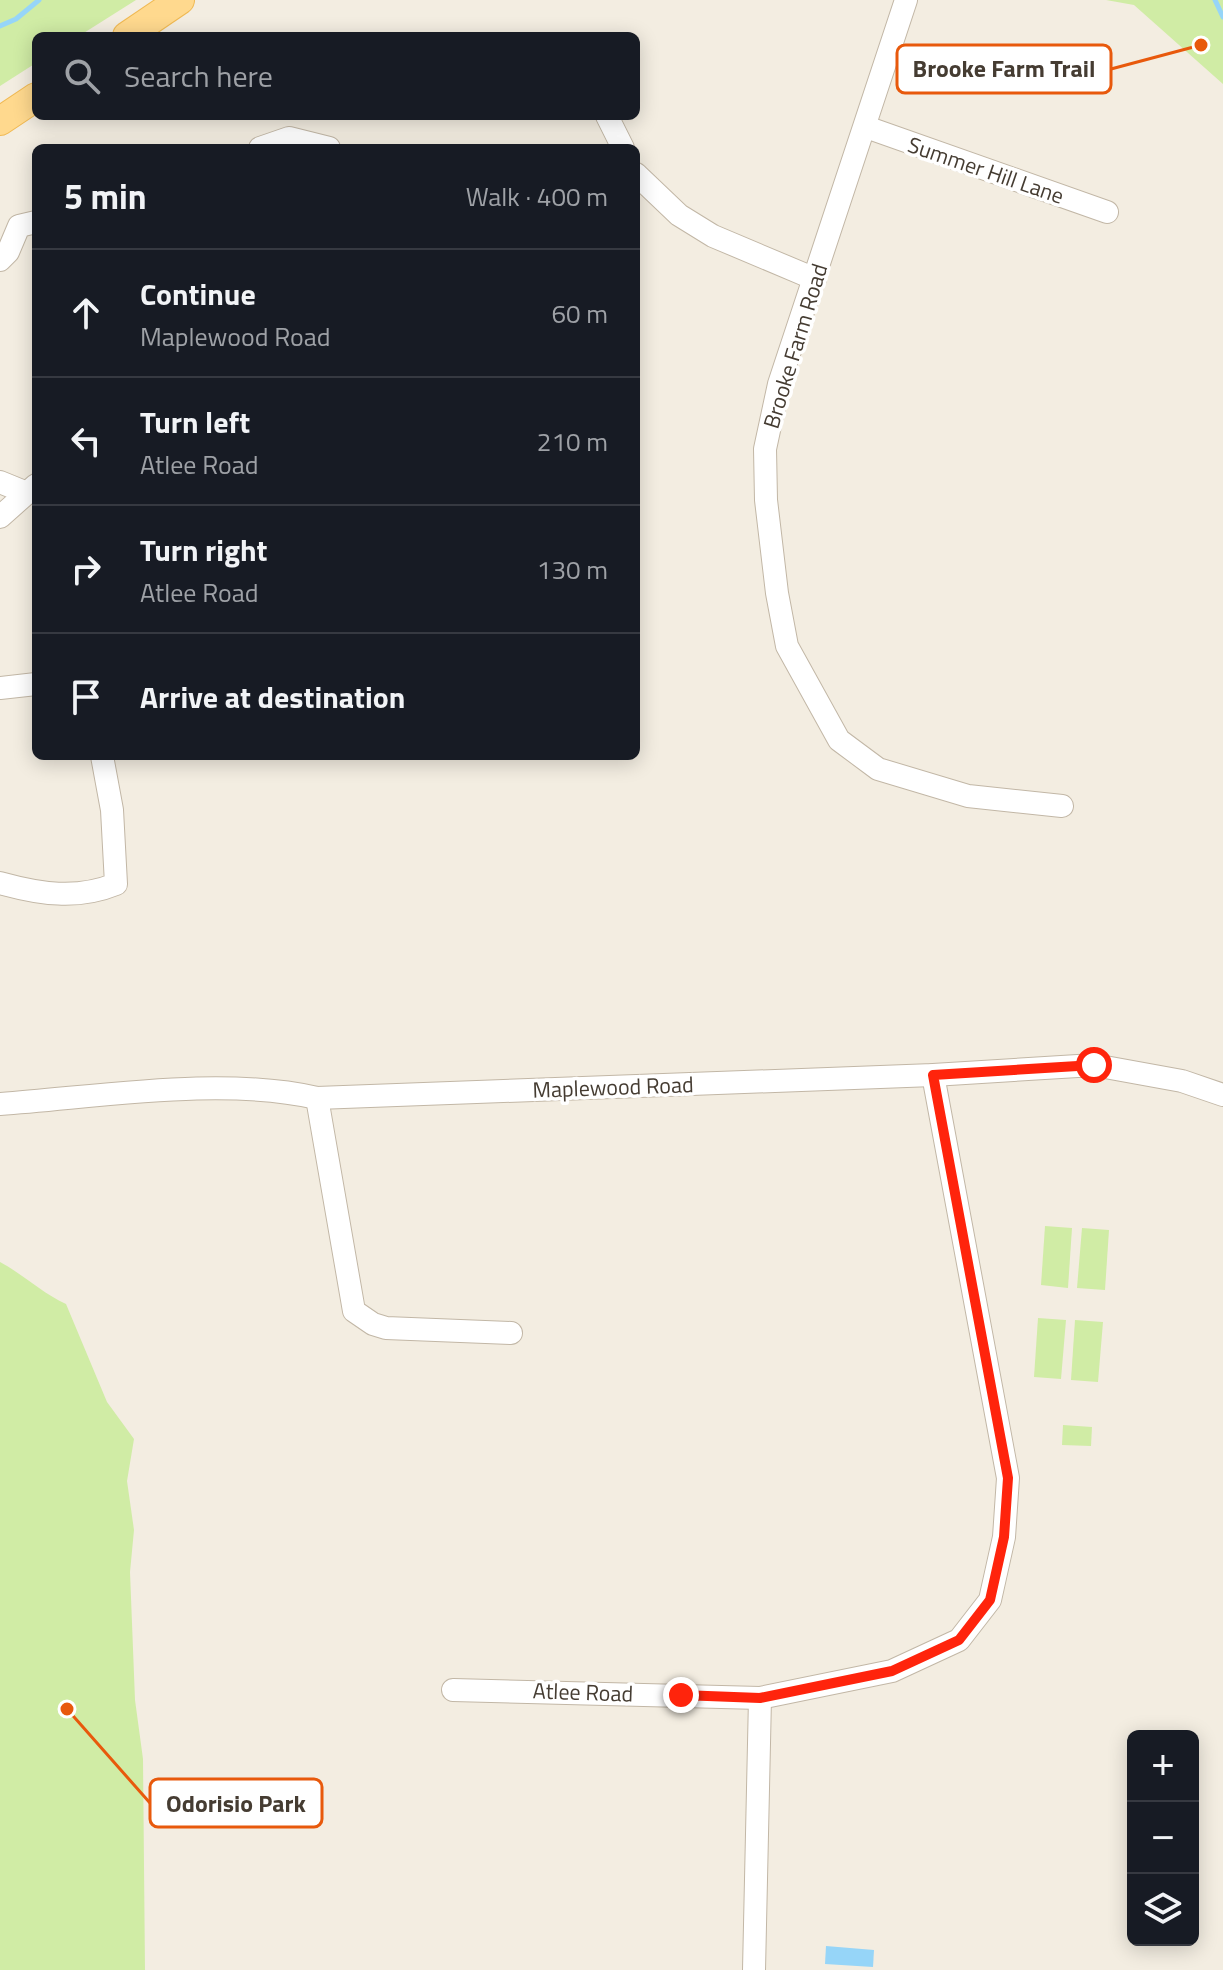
<!DOCTYPE html>
<meta charset="utf-8">
<style>
:root{--surface:#171b24;--page:#20242c;--text:#f1f3f6;--muted:#9ea1a6;--line:#363941}
body{margin:0;font-family:"Titillium Web",sans-serif;background:var(--page);color:var(--text)}
.controls{position:absolute;right:24px;bottom:24px;display:grid;overflow:hidden;border-radius:12px;box-shadow:0 4px 20px #0003}
.controls button{width:72px;height:72px;display:grid;place-items:center;padding:0;border:0;border-bottom:2px solid var(--line);background:var(--surface);color:var(--text);font:40px sans-serif}
.stop{position:absolute;width:24px;height:24px;margin:-18px;border:6px solid #ff240c;border-radius:50%;background:#fff}
.stop.end{background:#ff240c;border-color:#fff;box-shadow:0 2px 8px #0008}
.list{margin:0;padding:0;list-style:none}
h2{display:flex;justify-content:space-between;align-items:center;height:104px;margin:0;padding:0 32px;font-size:34px}
h2 small{font-size:26px;font-weight:400;color:var(--muted)}
.list li{display:grid;grid-template-columns:52px 1fr auto;gap:24px;align-items:center;box-sizing:border-box;height:128px;padding:0 32px;border-top:2px solid var(--line)}
.list b{display:block;font-size:30px;white-space:nowrap}
.list p{margin:0;font-size:26px;white-space:nowrap;color:var(--muted)}
.list em{font-size:26px;font-style:normal;color:var(--muted)}
.icon{flex:none;width:44px;height:44px;fill:none;stroke:currentColor;stroke-width:2;stroke-linecap:round;stroke-linejoin:round}
.map{position:relative;flex:none;width:1223px;height:1970px;overflow:hidden}
.search{position:absolute;background:var(--surface);box-shadow:0 4px 20px #0003;left:32px;top:32px;width:608px;height:88px;display:flex;align-items:center;gap:20px;box-sizing:border-box;padding:0 28px;border-radius:12px;color:var(--muted);font-size:30px}
.panel{position:absolute;background:var(--surface);box-shadow:0 4px 20px #0003;left:32px;top:144px;width:608px;height:616px;border-radius:12px}
.map>svg:first-child{display:block}
.green{fill:#d0eca5}
.water{fill:#96d5f8}
.lines{fill:none;stroke-linecap:round;stroke-linejoin:round}
.stream{stroke:#96d5f8;stroke-width:5}
.minor-casing{stroke:#c2b7a6;stroke-width:24}
.major-casing{stroke:#f0b952;stroke-width:30}
.minor{stroke:#fff;stroke-width:22}
.major{stroke:#ffd98e;stroke-width:28}
.route{stroke:#ff240c;stroke-width:10}
.labels{text-anchor:middle;dominant-baseline:central;stroke-width:7;stroke-linejoin:round;paint-order:stroke}
.street-label{font-size:22px;fill:#453c32;stroke:#fff}
.leader{fill:none;stroke:#e8590c;stroke-width:3}
.callout-dot{fill:#e8590c;stroke:#fff;stroke-width:3}
.callout{fill:#fff;stroke:#e8590c;stroke-width:3}
.callout-label{font-size:24px;text-anchor:middle;font-weight:bold;fill:#453c32}
</style>
<div class="map">
<svg width="1223" height="1970" viewBox="0 0 1223 1970">
<rect width="100%" height="100%" fill="#f3ede1"/>
<!-- green -->
<g class="green">
<polygon points="0,0 136,0 79,36 36,36 36,63 0,86"/>
<polygon points="1106,0 1223,0 1223,84 1134,5"/>
<polygon points="1045,1226 1072,1228 1068,1288 1041,1285"/>
<polygon points="1082,1228 1109,1230 1105,1290 1077,1288"/>
<path d="M0 1262C24 1275 42 1293 66 1304L107 1402 134 1439 127 1481 134 1530 130 1572 135 1700 143 1759 145 1970H0Z"/>
<polygon points="1038,1318 1066,1320 1061,1379 1034,1377"/>
<polygon points="1075,1320 1103,1322 1098,1382 1071,1380"/>
<polygon points="1063,1425 1092,1427 1091,1446 1062,1445"/>
</g>
<!-- water -->
<polygon class="water" points="826,1946 874,1950 873,1967 825,1964"/>
<g class="lines">
<!-- stream -->
<g class="stream">
<polyline points="1215,0 1223,17"/>
<polyline points="0,26 16,19 39,0"/>
</g>
<!-- minor casing -->
<g class="minor-casing">
<g id="minor">
<polyline points="906,0 779,384 765,449 766,500 777,593 787,646 839,740 878,769 968,796 1062,806"/>
<polyline points="607,116 623,148"/>
<polyline points="866,127 1107,212"/>
<polyline points="260,148 289,138 329,148"/>
<polyline points="636,174 679,215 713,236 815,279"/>
<polyline points="0,260 8,252 19,226 36,222"/>
<polyline points="0,482 27,493 36,485"/>
<polyline points="0,517 27,493"/>
<polyline points="0,688 36,684"/>
<path d="M0 883C40 894 77 900 116 884L112 810 102 756"/>
<polyline points="317,1098 354,1311 373,1324 386,1328 511,1333"/>
<path d="M0 1104C99 1097 221 1076 317 1098L933 1075 1094 1065 1182 1081 1223 1095"/>
<polyline points="453,1690 760,1698 892,1671 959,1640 990,1600 1004,1537 1008,1478 933,1075"/>
<polyline points="754,1970 760,1698"/>
</g>
</g>
<!-- major casing -->
<g class="major-casing">
<g id="major">
<polyline points="127,36 180,0"/>
<polyline points="0,121 36,97"/>
</g>
</g>
<!-- minor -->
<use href="#minor" class="minor"/>
<!-- major -->
<use href="#major" class="major"/>
</g>
<g class="lines">
<!-- route -->
<polyline class="route" points="681,1695 760,1698 892,1671 959,1640 990,1600 1004,1537 1008,1478 933,1075 1094,1065"/>
</g>
<g class="labels">
<!-- street labels -->
<g class="street-label">
<text transform="translate(986 170) rotate(19)">Summer Hill Lane</text>
<text transform="translate(795 346) rotate(-73)">Brooke Farm Road</text>
<text transform="translate(613 1087) rotate(-2)">Maplewood Road</text>
<text transform="translate(583 1692) rotate(2)">Atlee Road</text>
</g>
</g>
<!-- callouts -->
<path class="leader" d="M1201 45L1111 69M67 1709L150 1803"/>
<g class="callout-dot">
<circle cx="1201" cy="45" r="8"/>
<circle cx="67" cy="1709" r="8"/>
</g>
<g class="callout">
<rect x="897" y="45" width="214" height="48" rx="8"/>
<rect x="150" y="1779" width="172" height="48" rx="8"/>
</g>
<g class="callout-label">
<text x="1004" y="77">Brooke Farm Trail</text>
<text x="236" y="1812">Odorisio Park</text>
</g>
</svg>
<div class="controls">
<button>+</button>
<button>−</button>
<button><svg class="icon" aria-label="layers" viewBox="0 0 24 24"><path d="M12 4l9 5-9 5-9-5zM3 14l9 5 9-5"/></svg></button>
</div>
<div class="stop" style="left:1094px;top:1065px"></div>
<div class="stop end" style="left:681px;top:1695px"></div>
<div class="search"><svg class="icon" aria-label="search" viewBox="0 0 24 24"><circle cx="10" cy="10" r="6"/><path d="M15 15l6 6"/></svg>Search here</div>
<section class="panel">
<h2>5 min<small>Walk · 400 m</small></h2>
<ul class="list">
<li><svg class="icon" aria-label="ahead" viewBox="0 0 24 24"><path d="M12 20V5M6 11l6-6 6 6"/></svg><div><b>Continue</b><p>Maplewood Road</p></div><em>60 m</em></li>
<li><svg class="icon" aria-label="left" viewBox="0 0 24 24"><path d="M17 20v-9H6M10 6l-5 5 5 5"/></svg><div><b>Turn left</b><p>Atlee Road</p></div><em>210 m</em></li>
<li><svg class="icon" aria-label="right" viewBox="0 0 24 24"><path d="M7 20v-9h11M14 6l5 5-5 5"/></svg><div><b>Turn right</b><p>Atlee Road</p></div><em>130 m</em></li>
<li><svg class="icon" aria-label="arrive" viewBox="0 0 24 24"><path d="M6 21V4h12l-3 4 3 4H6"/></svg><div><b>Arrive at destination</b></div></li>
</ul>
</section>
</div>
